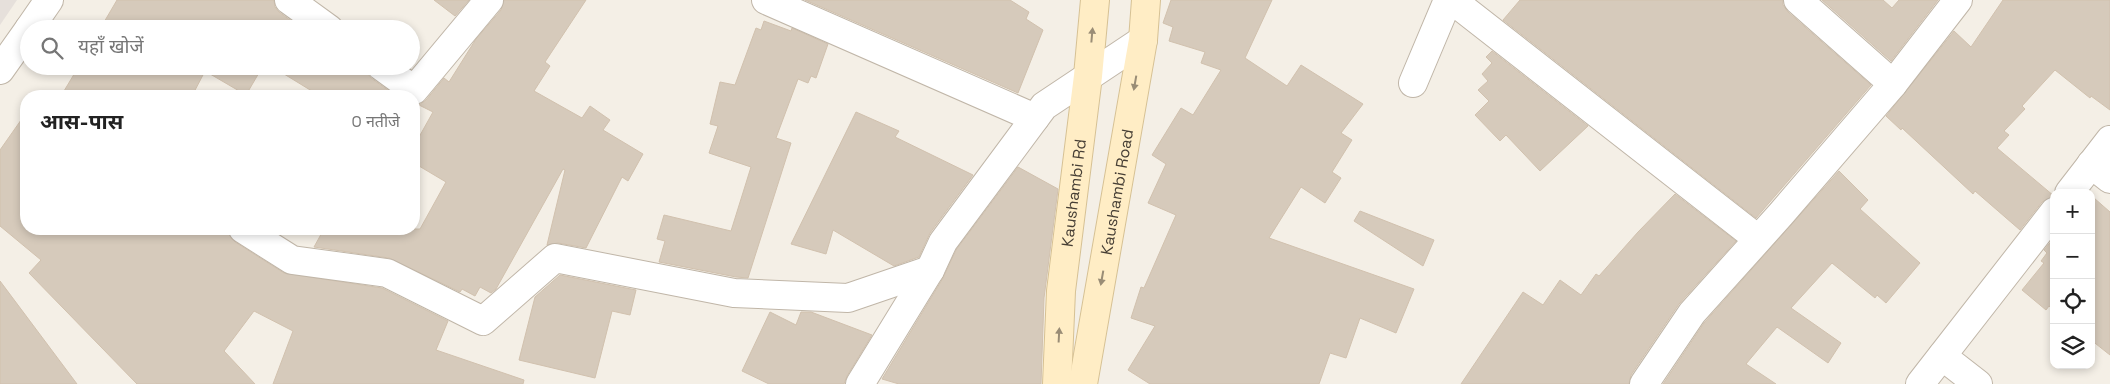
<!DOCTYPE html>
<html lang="hi">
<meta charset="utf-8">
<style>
:root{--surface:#fff;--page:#f2f2f2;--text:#222;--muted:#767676;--line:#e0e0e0}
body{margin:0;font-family:"Space Grotesk","Noto Sans Devanagari",sans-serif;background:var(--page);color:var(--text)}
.controls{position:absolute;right:15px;bottom:15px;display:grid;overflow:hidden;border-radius:10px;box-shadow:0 2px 8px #0003}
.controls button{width:45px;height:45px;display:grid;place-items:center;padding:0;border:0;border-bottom:1px solid var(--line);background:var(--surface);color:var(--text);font:25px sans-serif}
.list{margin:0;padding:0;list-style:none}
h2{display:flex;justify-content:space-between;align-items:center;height:65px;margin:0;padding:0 20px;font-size:21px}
h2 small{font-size:16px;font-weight:400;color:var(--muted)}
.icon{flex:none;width:28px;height:28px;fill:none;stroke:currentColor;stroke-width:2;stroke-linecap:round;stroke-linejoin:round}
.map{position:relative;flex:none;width:2110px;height:384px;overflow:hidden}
.search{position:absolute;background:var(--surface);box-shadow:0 2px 8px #0003;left:20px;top:20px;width:400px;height:55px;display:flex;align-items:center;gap:12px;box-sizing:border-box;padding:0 18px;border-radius:28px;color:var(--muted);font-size:19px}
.panel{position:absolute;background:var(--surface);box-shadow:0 2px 8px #0003;left:20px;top:90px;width:400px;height:145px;border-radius:20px}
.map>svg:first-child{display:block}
.industrial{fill:#e6e0db}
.building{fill:#d6cabb;stroke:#d1c1ae}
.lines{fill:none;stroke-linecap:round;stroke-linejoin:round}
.street-casing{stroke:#c0b6a8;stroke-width:30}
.secondary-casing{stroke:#d6c194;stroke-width:30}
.street{stroke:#fff;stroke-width:28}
.secondary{stroke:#ffedc5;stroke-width:28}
.oneway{fill:#9a8d76}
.labels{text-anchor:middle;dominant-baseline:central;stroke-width:5;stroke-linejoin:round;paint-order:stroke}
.street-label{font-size:16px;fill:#473f35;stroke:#fff}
</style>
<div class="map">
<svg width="2110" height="384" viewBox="0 0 2110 384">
<rect width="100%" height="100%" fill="#f4efe6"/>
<!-- industrial -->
<polygon class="industrial" points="0,0 17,0 0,25"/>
<!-- building -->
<g class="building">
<polygon points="117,0 274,0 275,7 279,12 302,29 100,29"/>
<polygon points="434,0 469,0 455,16"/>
<polygon points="504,0 586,0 545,62 550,66 534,91 582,118 590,106 610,120 603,130 643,154 628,181 622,177 586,248 558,243 547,245 565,170 563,169 496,289 491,293 480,287 475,296 462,289 460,292 389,258 314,247 324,229 420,229 446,182 414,163 414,146 433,112 419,105 426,100 444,78 449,82 476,39 501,10"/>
<polygon points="805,0 1010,0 1029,12 1026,19 1043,30 1018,93"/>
<polygon points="1171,0 1272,0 1245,58 1287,86 1301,65 1363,104 1341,133 1352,140 1332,172 1341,178 1325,203 1301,187 1269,238 1414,289 1396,333 1360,318 1346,358 1330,353 1319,384 1150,384 1128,370 1155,326 1131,318 1141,287 1144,288 1176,215 1148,203 1166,164 1152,155 1181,108 1193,115 1221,70 1201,63 1205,52 1169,41 1173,27 1163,23"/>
<polygon points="1520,0 1783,0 1783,5 1788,12 1871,85 1756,218 1503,20"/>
<polygon points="1822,0 1883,0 1892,8 1899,0 1938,0 1891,61"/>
<polygon points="2003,0 2110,0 2110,110 2091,96 2090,98 2055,70 2022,106 2025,109 2004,131 2009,135 1997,148 2054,196 2042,202 2020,230 1975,191 1973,194 1902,128 1901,130 1886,116 1954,31 1971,47"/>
<polygon points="764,21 791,31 792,28 828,44 816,78 811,76 808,83 798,79 776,138 791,143 748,278 736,277 659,262 665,241 657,239 664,215 731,231 751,167 709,153 718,126 710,124 720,82 735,85 756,28 761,30"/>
<polygon points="1492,51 1588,126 1540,171 1506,135 1500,141 1475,115 1489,101 1478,90 1488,81 1482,74 1492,63 1486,57"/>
<polygon points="79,66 263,66 246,95 205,71 192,96 61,96"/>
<polygon points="271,66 366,66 367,73 371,78 396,96 320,96"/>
<polygon points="856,112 899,131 895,137 973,175 930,233 919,257 894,266 833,230 826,254 791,244"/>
<polygon points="26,113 26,229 224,229 235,242 284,273 382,288 448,321 436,350 524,380 523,384 273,384 293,331 254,311 224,351 255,384 137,384 29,273 41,260 0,226 0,150"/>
<polygon points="1018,167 1058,189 1044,298 1041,384 899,384 882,379 943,278 956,250"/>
<polygon points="1839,171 1868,200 1860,209 1920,263 1886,303 1877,295 1875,298 1832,263 1791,308 1841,343 1828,363 1777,327 1746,364 1776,384 1663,384 1704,323"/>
<polygon points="1675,194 1736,241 1679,304 1631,375 1629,384 1461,384 1523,292 1543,305 1560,280 1581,295 1596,274 1599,276 1638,232"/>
<polygon points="2094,198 2110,212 2110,355 2091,340 2091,201"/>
<polygon points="1360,211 1434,240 1423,266 1354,221"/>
<polygon points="2054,238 2054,310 2049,306 2046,310 2022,290 2044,263 2041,261 2047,253 2044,250"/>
<polygon points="560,275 636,290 630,315 612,311 595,378 519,360 535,297"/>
<polygon points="0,281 77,384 0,384"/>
<polygon points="770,312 796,325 801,312 811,312 872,335 847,376 844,384 769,384 742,371"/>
</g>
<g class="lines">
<!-- street casing -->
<g class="street-casing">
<g id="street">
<polyline points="289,0 329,29"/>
<polyline points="766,0 1035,118"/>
<polyline points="1452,0 1758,239"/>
<polyline points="1798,0 1893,84"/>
<polyline points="29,29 49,0"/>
<polyline points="381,66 414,90 489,0"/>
<polyline points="0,70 29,29"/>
<polyline points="1413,83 1448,0"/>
<polyline points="2091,164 2110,179"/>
<polyline points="2069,193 2110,140"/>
<polyline points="243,229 292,260 387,273 483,321 555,258 734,293 848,298 930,270"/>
<polyline points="1942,356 1978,384"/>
<polyline points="860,384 930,270 943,242 1044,106 1143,40"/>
<polyline points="1644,384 1692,313 1781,214 1893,84 1958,0"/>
<polyline points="1920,384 2054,212"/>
</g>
</g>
<!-- secondary casing -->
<g class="secondary-casing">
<g id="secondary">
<path id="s1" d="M1057 384 1061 291 1088 76 1095 0"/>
<path id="s2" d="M1083 384 1143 40 1146 0"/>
</g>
</g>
<!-- street -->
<use href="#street" class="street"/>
<!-- secondary -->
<use href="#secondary" class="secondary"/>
</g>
<!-- one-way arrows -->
<defs><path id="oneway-solid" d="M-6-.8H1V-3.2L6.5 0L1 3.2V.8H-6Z" transform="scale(1.25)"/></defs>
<g class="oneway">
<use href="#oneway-solid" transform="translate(1092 35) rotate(-85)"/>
<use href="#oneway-solid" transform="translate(1135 83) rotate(100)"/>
<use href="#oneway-solid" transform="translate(1102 278) rotate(100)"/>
<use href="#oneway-solid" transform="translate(1059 335) rotate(-87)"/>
</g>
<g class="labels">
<!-- street labels -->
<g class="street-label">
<text stroke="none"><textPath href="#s1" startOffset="192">Kaushambi Rd</textPath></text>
<text stroke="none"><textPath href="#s2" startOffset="195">Kaushambi Road</textPath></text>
</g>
</g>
</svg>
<div class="controls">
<button>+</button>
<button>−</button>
<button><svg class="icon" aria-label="locate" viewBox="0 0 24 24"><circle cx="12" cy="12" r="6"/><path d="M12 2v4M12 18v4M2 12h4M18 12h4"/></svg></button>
<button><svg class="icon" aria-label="layers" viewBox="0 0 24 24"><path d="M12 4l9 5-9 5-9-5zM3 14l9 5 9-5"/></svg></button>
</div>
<div class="search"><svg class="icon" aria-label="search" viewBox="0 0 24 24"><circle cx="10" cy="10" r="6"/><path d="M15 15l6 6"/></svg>यहाँ खोजें</div>
<section class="panel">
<h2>आस-पास<small>0 नतीजे</small></h2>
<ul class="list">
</ul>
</section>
</div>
